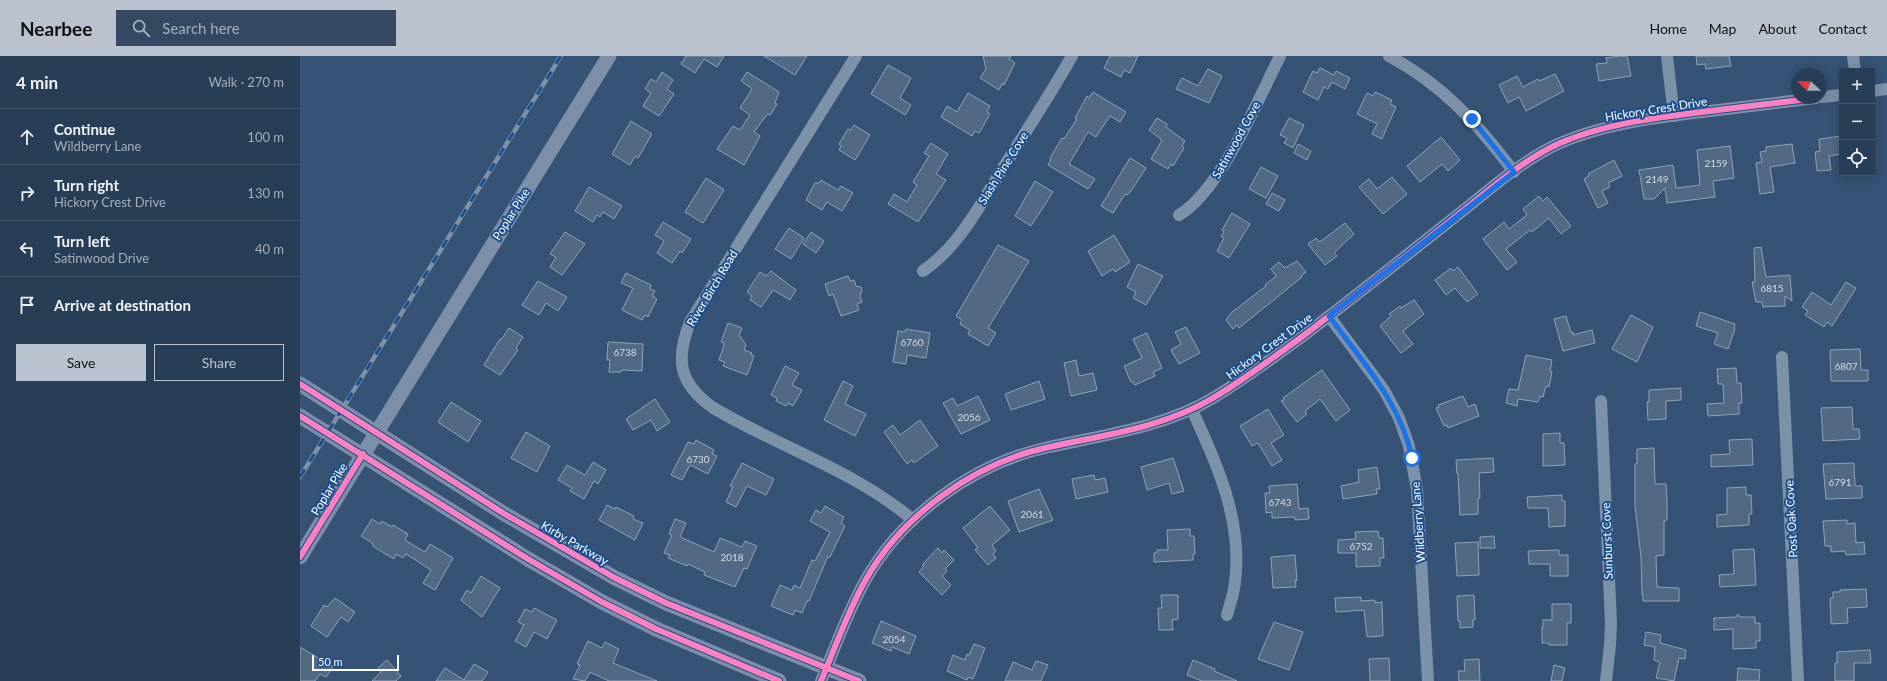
<!DOCTYPE html>
<meta charset="utf-8">
<style>
:root{--surface:#283e57;--page:#344961;--text:#f1f3f6;--muted:#a5aeba;--line:#44576d;--accent:#b9c2ce}
body{margin:0;font-family:Lato,sans-serif;background:var(--page);color:var(--text)}
.controls{position:absolute;right:12px;top:12px;display:grid;overflow:hidden;border-radius:0px;box-shadow:0 2px 10px #0003}
.controls button{width:36px;height:36px;display:grid;place-items:center;padding:0;border:0;border-bottom:1px solid var(--line);background:var(--surface);color:var(--text);font:20px sans-serif}
.compass{position:absolute;left:1491px;top:12px;width:36px;height:36px;border-radius:50%;background:var(--surface);box-shadow:0 2px 10px #0003;rotate:292deg}
.scale{position:absolute;left:12px;bottom:10px;width:87px;box-sizing:border-box;padding-left:4px;border:2px solid #fff;border-top:0;font-size:11px;line-height:14px;white-space:nowrap;color:#fff;-webkit-text-stroke:3px #1b4f8f;paint-order:stroke}
.stop{position:absolute;width:12px;height:12px;margin:-9px;border:3px solid #1a73e8;border-radius:50%;background:#fff}
.stop.end{background:#1a73e8;border-color:#fff;box-shadow:0 1px 4px #0008}
.list{margin:0;padding:0;list-style:none}
h2{display:flex;justify-content:space-between;align-items:center;height:52px;margin:0;padding:0 16px;font-size:17px}
h2 small{font-size:13px;font-weight:400;color:var(--muted)}
.list li{display:grid;grid-template-columns:26px 1fr auto;gap:12px;align-items:center;box-sizing:border-box;height:56px;padding:0 16px;border-top:1px solid var(--line)}
.list b{display:block;font-size:15px;white-space:nowrap}
.list p{margin:0;font-size:13px;white-space:nowrap;color:var(--muted)}
.list em{font-size:13px;font-style:normal;color:var(--muted)}
.actions{display:flex;gap:8px;padding:12px 16px}
.actions a{flex:1;padding:9px 0;border:1px solid var(--accent);border-radius:0px;text-align:center;font-size:14px;color:var(--accent)}
.actions .main{background:var(--accent);color:#111}
.icon{flex:none;width:22px;height:22px;fill:none;stroke:currentColor;stroke-width:2;stroke-linecap:round;stroke-linejoin:round}
.map{position:relative;flex:none;width:1587px;height:625px;overflow:hidden}
header{display:flex;align-items:center;gap:24px;box-sizing:border-box;height:56px;padding:0 20px;background:var(--accent);color:#111}
header strong{font-size:19px}
nav{display:flex;gap:22px;margin-inline-start:auto;font-size:14px}
.search{width:280px;height:36px;background:var(--page);display:flex;align-items:center;gap:10px;box-sizing:border-box;padding:0 14px;border-radius:0px;color:var(--muted);font-size:15px}
main{display:flex}
aside{flex:1;background:var(--surface)}
.map>svg:first-child{display:block}
.building{fill:#526984;stroke:#92a2b6}
.lines{fill:none;stroke-linecap:round;stroke-linejoin:round}
.minor{stroke:#7d92a8;stroke-width:12}
.major{stroke:#7d8ea7;stroke-width:15}
.rail-casing{stroke:#7e92a7;stroke-width:4.5}
.rail{stroke:#1b4f8f;stroke-width:3;stroke-dasharray:9;stroke-linecap:butt}
.cycleway-casing{stroke:#1b4f8f;stroke-width:8}
.cycleway{stroke:#ff80c0;stroke-width:6}
.route{stroke:#1a73e8;stroke-width:5}
.labels{text-anchor:middle;dominant-baseline:central;stroke-width:4;stroke-linejoin:round;paint-order:stroke}
.number-label{font-size:10px;fill:#d4dae0}
.street-label{font-size:12px;fill:#fff;stroke:#1b4f8f}
</style>
<header>
<strong>Nearbee</strong>
<div class="search"><svg class="icon" aria-label="search" viewBox="0 0 24 24"><circle cx="10" cy="10" r="6"/><path d="M15 15l6 6"/></svg>Search here</div>
<nav><a>Home</a><a>Map</a><a>About</a><a>Contact</a></nav>
</header>
<main>
<aside>
<h2>4 min<small>Walk · 270 m</small></h2>
<ul class="list">
<li><svg class="icon" aria-label="ahead" viewBox="0 0 24 24"><path d="M12 20V5M6 11l6-6 6 6"/></svg><div><b>Continue</b><p>Wildberry Lane</p></div><em>100 m</em></li>
<li><svg class="icon" aria-label="right" viewBox="0 0 24 24"><path d="M7 20v-9h11M14 6l5 5-5 5"/></svg><div><b>Turn right</b><p>Hickory Crest Drive</p></div><em>130 m</em></li>
<li><svg class="icon" aria-label="left" viewBox="0 0 24 24"><path d="M17 20v-9H6M10 6l-5 5 5 5"/></svg><div><b>Turn left</b><p>Satinwood Drive</p></div><em>40 m</em></li>
<li><svg class="icon" aria-label="arrive" viewBox="0 0 24 24"><path d="M6 21V4h12l-3 4 3 4H6"/></svg><div><b>Arrive at destination</b></div></li>
</ul>
<div class="actions"><a class="main">Save</a><a>Share</a></div>
</aside>
<div class="map">
<svg width="1587" height="625" viewBox="0 0 1587 625">
<rect width="100%" height="100%" fill="#365274"/>
<!-- building -->
<g class="building">
<polygon points="386,0 424,0 417,11 404,3 395,17 381,8"/>
<polygon points="464,0 507,0 495,19"/>
<polygon points="683,0 711,0 709,3 715,7 704,29 702,28 699,34 680,22 686,13"/>
<polygon points="810,0 838,0 830,17 824,14 821,21 804,12"/>
<polygon points="1320,0 1327,0 1331,20 1299,25 1296,8 1307,7 1306,2"/>
<polygon points="1396,0 1429,0 1431,10 1406,13 1405,8 1397,9"/>
<polygon points="588,9 611,22 600,42 611,49 605,59 571,38"/>
<polygon points="1020,12 1034,19 1036,15 1050,22 1045,33 1032,26 1028,33 1024,31 1018,44 1003,36 1013,15 1017,17"/>
<polygon points="908,13 922,20 909,47 876,33 882,22 898,30"/>
<polygon points="362,16 373,24 367,33 374,38 359,60 343,50 351,37 345,33 351,23 356,26"/>
<polygon points="447,16 479,36 475,47 477,48 470,59 468,58 465,61 454,76 460,80 444,109 417,93 433,70 440,74 450,59 440,52 452,33 441,25"/>
<polygon points="1255,18 1264,35 1226,55 1219,41 1208,47 1199,29 1217,20 1223,31 1238,23 1239,25"/>
<polygon points="793,36 826,56 820,66 810,60 796,81 788,76 769,108 795,123 788,133 748,109 751,103 750,102 762,82 764,83 777,63 775,62 787,40 789,42"/>
<polygon points="1075,36 1092,44 1090,48 1096,51 1082,83 1072,78 1077,68 1057,58 1067,37 1073,40"/>
<polygon points="668,37 690,50 687,56 690,58 679,77 675,75 672,80 641,61 647,50 657,56"/>
<polygon points="857,62 867,68 866,71 885,85 882,90 884,92 873,110 871,108 868,113 851,103 862,84 849,74"/>
<polygon points="989,62 1004,69 993,92 984,87 987,82 980,79"/>
<polygon points="331,65 352,78 338,102 335,100 330,109 312,98"/>
<polygon points="554,69 570,79 555,104 539,94 541,90 539,88 548,73 551,74"/>
<polygon points="1542,80 1542,98 1529,100 1531,114 1517,115 1515,96 1520,95 1519,83"/>
<polygon points="1141,81 1160,104 1148,115 1142,108 1120,126 1107,110"/>
<polygon points="631,87 648,98 636,118 646,124 618,166 588,148 594,138 607,146 617,129 613,126 629,100 624,97"/>
<polygon points="998,88 1011,95 1007,104 994,97"/>
<polygon points="1492,88 1495,107 1470,111 1474,136 1460,138 1456,107 1462,106 1460,96 1466,95 1466,91"/>
<polygon points="1430,90 1434,122 1413,125 1415,141 1367,147 1365,132 1354,143 1344,143 1339,114 1373,109 1376,132 1400,129 1397,94"/>
<polygon points="830,102 846,112 831,135 827,139 825,138 813,157 801,150"/>
<polygon points="1314,104 1322,120 1308,127 1310,131 1302,135 1308,147 1298,152 1284,123 1289,120 1288,118"/>
<polygon points="961,111 978,120 966,142 949,133"/>
<polygon points="1092,121 1107,138 1083,158 1059,131 1069,123 1077,133"/>
<polygon points="406,122 424,134 403,167 385,156"/>
<polygon points="521,124 538,134 541,130 553,137 542,155 527,146 522,154 506,144 515,127 519,127"/>
<polygon points="735,125 753,136 731,170 715,160"/>
<polygon points="289,131 322,150 314,163 303,156 300,161 297,159 293,166 275,155"/>
<polygon points="972,137 985,144 979,155 966,148"/>
<polygon points="1239,140 1243,145 1247,141 1271,170 1261,178 1249,162 1232,176 1230,174 1206,193 1217,206 1207,214 1183,183 1204,166 1209,173 1227,159 1223,153"/>
<polygon points="932,157 950,168 929,202 917,195 924,182 921,180 924,176 922,174"/>
<polygon points="363,166 391,183 382,197 380,195 372,207 357,197 364,185 355,179"/>
<polygon points="1045,167 1054,178 1034,197 1037,200 1025,209 1008,188 1016,182 1019,186 1024,183"/>
<polygon points="489,172 504,182 491,203 475,193"/>
<polygon points="265,176 285,188 262,219 250,211 256,201 250,198"/>
<polygon points="511,176 524,185 516,197 503,188"/>
<polygon points="814,179 830,206 815,216 813,213 802,220 788,195"/>
<polygon points="698,189 729,205 688,272 696,277 688,290 668,278 670,274 660,268 662,264 656,260"/>
<polygon points="1461,191 1466,221 1490,219 1492,245 1485,240 1485,250 1463,251 1462,246 1456,246 1452,226 1455,226 1454,192"/>
<polygon points="997,205 1006,216 1001,220 1002,221 939,272 937,269 933,273 926,264 931,257 966,230 965,229 976,220 971,213 979,206 985,212"/>
<polygon points="838,208 863,220 846,249 833,242 836,236 827,231"/>
<polygon points="1158,211 1178,238 1167,246 1155,232 1146,239 1135,224 1151,212 1153,215"/>
<polygon points="471,215 496,234 490,244 473,234 461,251 450,244 452,240 447,236 460,216 466,220"/>
<polygon points="326,217 351,229 350,233 355,235 352,240 357,243 348,261 345,259 342,264 322,254 333,232 321,227"/>
<polygon points="548,220 550,225 554,224 556,230 561,231 562,235 560,240 562,246 557,248 559,254 541,260 533,238 529,240 525,228"/>
<polygon points="238,225 267,241 258,255 246,247 239,259 222,249"/>
<polygon points="1546,226 1556,232 1532,270 1527,266 1524,271 1505,259 1508,255 1502,251 1512,236 1531,249"/>
<polygon points="1114,244 1124,258 1103,275 1113,288 1101,297 1080,270 1091,260 1089,258 1100,250 1101,252"/>
<polygon points="1400,256 1435,268 1434,273 1435,273 1428,293 1414,288 1418,277 1396,270"/>
<polygon points="1331,259 1353,271 1337,306 1312,293"/>
<polygon points="1266,260 1271,277 1273,276 1273,279 1292,274 1295,287 1263,295 1254,263"/>
<polygon points="428,267 442,272 439,279 446,289 444,294 452,297 451,299 454,300 447,319 423,310 425,306 419,304 424,289 424,287 421,286"/>
<polygon points="886,271 900,297 879,308 871,294 881,288 875,276"/>
<polygon points="209,272 223,281 216,292 218,294 200,319 184,309 200,283 201,284"/>
<polygon points="606,273 630,277 626,302 607,299 606,308 593,306 598,275 605,276"/>
<polygon points="847,277 862,312 853,316 855,320 835,329 833,326 831,326 824,310 842,302 833,283"/>
<polygon points="308,286 343,288 342,315 322,314 321,316 309,316 310,304 307,304"/>
<polygon points="1560,293 1561,314 1568,314 1568,325 1531,325 1530,294"/>
<polygon points="1226,299 1252,304 1250,315 1252,316 1249,331 1246,330 1243,341 1240,340 1238,346 1218,343 1217,350 1206,347 1209,333 1218,334"/>
<polygon points="776,304 779,320 793,317 797,334 771,340 764,307"/>
<polygon points="485,310 499,317 492,329 502,334 493,350 488,347 486,350 476,345 477,342 471,339"/>
<polygon points="1436,312 1437,327 1441,327 1442,347 1439,347 1439,358 1408,360 1407,348 1424,347 1423,328 1418,328 1417,313"/>
<polygon points="1022,314 1050,354 1036,365 1020,343 1005,355 1007,358 997,366 981,345 984,344 983,342"/>
<polygon points="543,325 553,330 545,348 566,358 555,380 524,364"/>
<polygon points="739,325 745,343 711,354 705,338"/>
<polygon points="1381,332 1381,344 1366,345 1366,363 1348,364 1347,346 1349,346 1349,334"/>
<polygon points="678,340 690,364 661,378 643,347 653,342 657,350"/>
<polygon points="1163,340 1168,351 1175,348 1179,360 1148,372 1147,369 1144,370 1136,352 1139,351 1138,349"/>
<polygon points="355,343 370,366 357,375 351,364 333,374 326,363"/>
<polygon points="151,346 181,365 168,386 138,366"/>
<polygon points="1552,351 1553,373 1559,373 1560,383 1523,385 1521,352"/>
<polygon points="968,353 984,379 971,387 982,404 972,410 958,387 952,390 940,370"/>
<polygon points="620,364 638,390 614,407 612,404 607,408 584,376 593,369 600,379"/>
<polygon points="226,376 250,390 237,416 211,402"/>
<polygon points="1260,377 1260,387 1264,387 1265,409 1243,410 1243,378"/>
<polygon points="1452,383 1453,409 1411,411 1411,399 1430,398 1429,384"/>
<polygon points="396,384 414,394 412,398 417,400 408,418 390,409 382,424 371,419 388,386 394,388"/>
<polygon points="1354,392 1355,428 1366,428 1367,442 1367,464 1364,465 1364,499 1356,500 1357,531 1379,532 1379,545 1343,545 1343,539 1342,539 1341,501 1335,450 1335,408 1337,407 1337,393"/>
<polygon points="873,402 884,435 872,438 869,427 847,434 841,411"/>
<polygon points="1193,402 1194,416 1179,417 1180,442 1178,442 1178,458 1160,459 1158,418 1157,418 1156,404"/>
<polygon points="293,406 306,414 298,428 294,425 284,443 270,435 272,432 258,424 267,409 285,419"/>
<polygon points="442,407 474,423 466,439 447,430 436,451 426,446 433,431 430,430"/>
<polygon points="1554,407 1555,430 1562,430 1562,442 1526,443 1523,408"/>
<polygon points="1077,411 1080,433 1076,433 1077,438 1043,443 1041,430 1059,426 1058,414"/>
<polygon points="794,419 795,424 805,422 808,436 776,443 772,423"/>
<polygon points="997,428 999,453 1008,452 1009,463 995,464 995,461 972,462 972,456 966,457 965,437 970,437 969,430"/>
<polygon points="1446,431 1446,439 1451,439 1452,458 1449,458 1449,469 1417,471 1417,459 1427,458 1427,432"/>
<polygon points="739,433 753,464 719,476 708,445"/>
<polygon points="1262,439 1262,445 1265,445 1265,470 1249,471 1248,452 1228,452 1227,441"/>
<polygon points="307,449 315,453 316,451 334,460 333,463 343,467 335,484 299,464"/>
<polygon points="525,450 544,461 541,467 545,470 530,501 528,500 509,545 507,545 502,557 495,554 493,559 471,550 480,529 492,534 494,529 500,532 512,504 515,505 530,476 510,465 516,454 521,457"/>
<polygon points="690,450 710,474 692,489 696,495 693,498 696,502 688,509 675,494 678,492 663,472"/>
<polygon points="72,463 80,468 82,465 92,471 93,469 108,478 105,484 125,496 130,488 153,502 135,534 123,527 131,514 106,498 103,502 96,498 94,503 74,491 71,486 61,480"/>
<polygon points="375,463 386,467 380,481 414,496 420,482 442,491 445,485 457,490 447,513 444,512 435,531 404,519 405,516 388,508 387,510 368,502 370,499 364,497 372,479 369,478"/>
<polygon points="1547,464 1547,468 1555,467 1556,487 1564,486 1565,498 1546,499 1545,495 1531,496 1531,490 1525,490 1523,465"/>
<polygon points="890,473 890,480 894,480 895,498 893,498 893,504 854,506 854,497 857,497 857,494 868,494 867,474"/>
<polygon points="1078,475 1079,482 1083,482 1084,502 1080,502 1080,510 1056,511 1056,497 1038,497 1038,484 1056,483 1055,476"/>
<polygon points="1194,480 1195,492 1180,492 1180,481"/>
<polygon points="1178,486 1179,519 1157,520 1155,487"/>
<polygon points="638,492 642,497 644,494 654,504 645,513 647,515 642,520 651,529 642,539 619,516 624,510 622,509"/>
<polygon points="1454,493 1456,529 1420,531 1419,519 1434,518 1433,494"/>
<polygon points="1259,494 1259,499 1268,499 1268,520 1250,520 1250,508 1229,508 1228,495"/>
<polygon points="995,499 997,525 995,524 996,531 973,532 971,501"/>
<polygon points="181,520 200,532 182,561 161,544 167,534 171,537"/>
<polygon points="1566,533 1567,551 1547,552 1548,567 1531,568 1530,542 1533,542 1533,536 1540,536 1540,534"/>
<polygon points="861,539 878,539 878,563 872,564 873,574 859,574 858,552 862,552"/>
<polygon points="1174,539 1175,564 1173,564 1173,571 1160,572 1160,565 1158,565 1157,540"/>
<polygon points="1061,541 1061,545 1075,544 1075,547 1082,546 1083,580 1067,581 1064,554 1036,556 1035,542"/>
<polygon points="35,542 55,556 48,566 41,561 27,581 11,570 24,549 27,551"/>
<polygon points="1252,548 1271,548 1271,567 1267,567 1267,589 1249,589 1249,587 1242,587 1242,571 1243,571 1243,564 1252,564"/>
<polygon points="234,552 257,564 247,583 234,576 226,591 215,585 224,569 218,566 225,553 232,556"/>
<polygon points="1438,558 1440,561 1455,561 1455,567 1460,567 1460,585 1456,585 1456,592 1433,593 1433,573 1414,574 1414,562 1436,561"/>
<polygon points="581,565 616,580 609,598 592,591 591,595 572,587"/>
<polygon points="974,566 1003,576 989,614 958,603"/>
<polygon points="1346,576 1361,579 1360,587 1386,594 1385,603 1379,602 1374,625 1356,622 1360,606 1354,604 1355,591 1344,589"/>
<polygon points="288,585 302,592 305,586 319,593 313,607 357,625 309,625 290,616 285,625 273,623 280,609 277,608"/>
<polygon points="674,588 685,592 673,623 668,621 667,624 647,615 653,599 665,604 667,598 669,599"/>
<polygon points="0,591 33,611 26,621 20,618 15,625 0,625"/>
<polygon points="1570,594 1571,607 1554,607 1554,625 1535,625 1535,607 1537,607 1537,596"/>
<polygon points="1089,602 1090,625 1070,625 1069,603"/>
<polygon points="1179,603 1180,625 1159,625 1158,615 1165,615 1164,604"/>
<polygon points="87,604 101,620 96,625 72,625 81,616 78,612"/>
<polygon points="893,604 915,613 914,615 937,625 902,625 887,619"/>
<polygon points="736,605 748,609 741,625 705,625 713,606 732,614"/>
<polygon points="174,608 188,616 182,625 136,625 145,612 164,624"/>
<polygon points="1254,609 1265,612 1262,625 1251,625"/>
<polygon points="1438,612 1460,614 1459,625 1437,625"/>
</g>
<g class="lines">
<!-- minor -->
<g class="minor">
<path d="M556 0 390 266C375 304 379 327 412 351 478 391 554 414 613 464"/>
<path d="M1089 0C1143 29 1177 67 1214 116"/>
<polyline points="1367,0 1374,60"/>
<polyline points="1553,0 1555,15"/>
<polyline points="1572,35 1587,33"/>
<polyline points="1521,41 1542,39"/>
<path d="M879 159C920 135 958 44 980 0"/>
<path d="M623 215C659 190 679 151 701 115 725 77 750 39 772 0"/>
<polyline points="1029,260 1084,334 1099,362 1109,390 1117,434 1128,625"/>
<polyline points="1482,301 1498,625"/>
<polyline points="1301,345 1311,567 1310,589 1306,625"/>
<path d="M892 354C917 407 943 466 935 526 934 537 930 548 927 559"/>
<path d="M521 625C535 592 547 557 565 525 601 460 673 408 745 392 802 379 863 372 913 342 945 323 974 301 1003 280 1053 242 1102 203 1151 164 1186 137 1220 105 1260 87 1304 68 1354 62 1402 56 1440 51 1478 47 1516 42"/>
</g>
<!-- major -->
<g class="major">
<polyline points="0,328 203,457 315,522 366,547 559,625"/>
<polyline points="0,360 228,503 302,546 356,573 479,625"/>
<polyline points="0,501 309,0"/>
</g>
<!-- rail casing -->
<g class="rail-casing">
<polyline id="rail" points="0,421 261,0"/>
</g>
<!-- rail -->
<use href="#rail" class="rail"/>
<!-- cycleway casing -->
<g class="cycleway-casing">
<g id="cycleway">
<polyline points="0,328 203,457 315,522 366,547 559,625"/>
<polyline points="0,360 228,503 302,546 356,573 479,625"/>
<polyline points="0,501 63,398"/>
<path d="M521 625C535 592 547 557 565 525 601 460 673 408 745 392 802 379 863 372 913 342 945 323 974 301 1003 280 1053 242 1102 203 1151 164 1186 137 1220 105 1260 87 1304 68 1354 62 1402 56 1440 51 1478 47 1516 42"/>
</g>
</g>
<!-- cycleway -->
<use href="#cycleway" class="cycleway"/>
</g>
<g class="lines">
<!-- route -->
<path class="route" d="M1112 402C1101 347 1061 304 1029 260L1214 116 1172 63"/>
</g>
<g class="labels">
<!-- number labels -->
<g class="number-label">
<text x="1416" y="107">2159</text>
<text x="1357" y="123">2149</text>
<text x="1472" y="232">6815</text>
<text x="612" y="286">6760</text>
<text x="325" y="296">6738</text>
<text x="1546" y="310">6807</text>
<text x="669" y="361">2056</text>
<text x="398" y="403">6730</text>
<text x="1540" y="426">6791</text>
<text x="980" y="446">6743</text>
<text x="732" y="458">2061</text>
<text x="1061" y="490">6752</text>
<text x="432" y="501">2018</text>
<text x="594" y="583">2054</text>
</g>
<!-- street labels -->
<g class="street-label">
<text transform="translate(1356 53) rotate(-9)">Hickory Crest Drive</text>
<text transform="translate(936 84) rotate(-61)">Satinwood Cove</text>
<text transform="translate(703 112) rotate(-58)">Slash Pine Cove</text>
<text transform="translate(211 158) rotate(-58)">Poplar Pike</text>
<text transform="translate(412 232) rotate(-59)">River Birch Road</text>
<text transform="translate(969 290) rotate(-36)">Hickory Crest Drive</text>
<text transform="translate(29 433) rotate(-59)">Poplar Pike</text>
<text transform="translate(1491 463) rotate(-93)">Post Oak Cove</text>
<text transform="translate(1118 466) rotate(-94)">Wildberry Lane</text>
<text transform="translate(1307 485) rotate(-92)">Sunburst Cove</text>
<text transform="translate(275 487) rotate(30)">Kirby Parkway</text>
</g>
</g>
</svg>
<div class="controls">
<button>+</button>
<button>−</button>
<button><svg class="icon" aria-label="locate" viewBox="0 0 24 24"><circle cx="12" cy="12" r="6"/><path d="M12 2v4M12 18v4M2 12h4M18 12h4"/></svg></button>
</div>
<svg class="compass" viewBox="-18 -18 36 36"><path d="M0-13l5 13h-10z" fill="#e53935"/><path d="M0 13l5-13h-10z" fill="#a5aeba"/></svg>
<div class="scale">50 m</div>
<div class="stop" style="left:1112px;top:402px"></div>
<div class="stop end" style="left:1172px;top:63px"></div>
</div>
</main>
